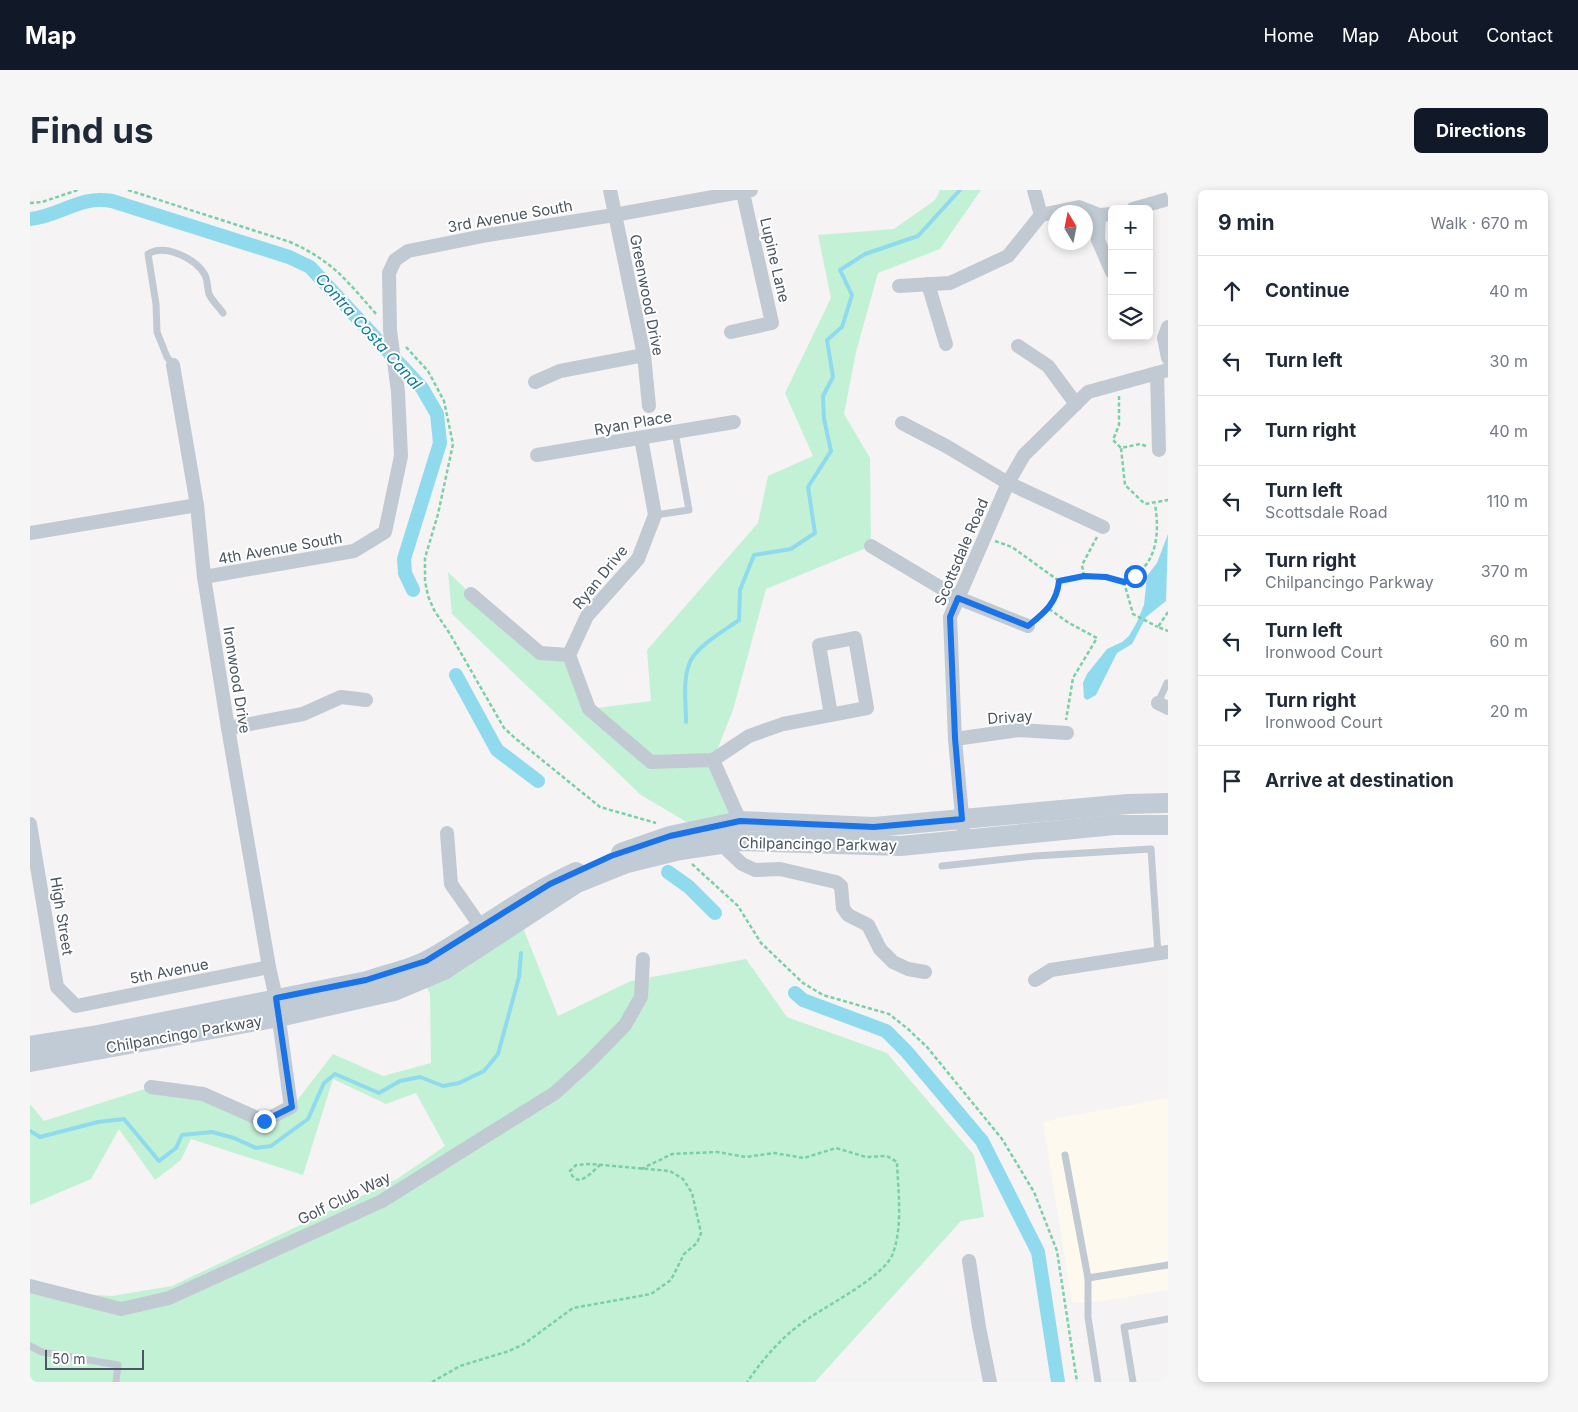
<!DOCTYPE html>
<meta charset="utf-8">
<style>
:root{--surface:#fff;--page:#f6f6f7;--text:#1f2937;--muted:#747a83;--line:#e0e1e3;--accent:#111827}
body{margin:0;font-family:Inter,sans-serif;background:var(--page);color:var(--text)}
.controls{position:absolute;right:15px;top:15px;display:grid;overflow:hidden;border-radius:8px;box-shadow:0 2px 8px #0003}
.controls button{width:45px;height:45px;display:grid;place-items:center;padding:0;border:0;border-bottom:1px solid var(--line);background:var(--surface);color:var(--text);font:25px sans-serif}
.compass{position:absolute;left:1018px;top:15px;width:45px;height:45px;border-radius:50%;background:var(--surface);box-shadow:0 2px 8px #0003;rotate:350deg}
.scale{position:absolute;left:15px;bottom:12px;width:99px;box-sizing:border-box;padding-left:5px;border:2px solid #4a5661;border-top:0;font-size:14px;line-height:18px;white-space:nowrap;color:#4a5661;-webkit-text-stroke:4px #fff;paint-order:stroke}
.stop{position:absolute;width:15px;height:15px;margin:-11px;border:4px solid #1a73e8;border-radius:50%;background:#fff}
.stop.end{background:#1a73e8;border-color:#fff;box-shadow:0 1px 5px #0008}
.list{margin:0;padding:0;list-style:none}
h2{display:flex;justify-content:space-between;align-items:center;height:65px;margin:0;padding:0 20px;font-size:21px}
h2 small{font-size:16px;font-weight:400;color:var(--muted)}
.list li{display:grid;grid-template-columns:32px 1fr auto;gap:15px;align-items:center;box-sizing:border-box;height:70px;padding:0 20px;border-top:1px solid var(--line)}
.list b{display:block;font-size:19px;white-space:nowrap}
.list p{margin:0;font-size:16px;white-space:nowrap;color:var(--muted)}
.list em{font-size:16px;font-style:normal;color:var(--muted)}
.icon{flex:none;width:28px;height:28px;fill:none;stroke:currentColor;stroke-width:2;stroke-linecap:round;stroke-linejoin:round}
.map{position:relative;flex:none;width:1138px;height:1192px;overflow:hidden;border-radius:8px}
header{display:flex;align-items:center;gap:30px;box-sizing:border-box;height:70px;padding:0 25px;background:var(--accent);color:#fff}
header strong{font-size:24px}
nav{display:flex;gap:28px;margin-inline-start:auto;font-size:18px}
.intro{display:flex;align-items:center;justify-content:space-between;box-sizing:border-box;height:120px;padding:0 30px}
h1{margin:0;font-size:35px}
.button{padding:12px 22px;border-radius:8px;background:var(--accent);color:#fff;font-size:18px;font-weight:700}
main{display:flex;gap:30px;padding:0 30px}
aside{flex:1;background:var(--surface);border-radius:8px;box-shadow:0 2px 8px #0003}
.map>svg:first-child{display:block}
.commercial{fill:#fdf9ef}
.green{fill:#c3f1d5}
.water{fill:#90daee}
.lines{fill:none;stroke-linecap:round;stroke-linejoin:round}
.stream{stroke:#90daee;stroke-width:4}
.canal{stroke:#90daee;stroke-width:14}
.path{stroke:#7ad0a6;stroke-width:2.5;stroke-dasharray:4 2.5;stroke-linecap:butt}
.lane{stroke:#c1cad2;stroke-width:7}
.street{stroke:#c1cad2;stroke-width:14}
.secondary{stroke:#c1cbd6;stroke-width:20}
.route{stroke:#1a73e8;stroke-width:6}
.labels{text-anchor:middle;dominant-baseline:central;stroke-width:4;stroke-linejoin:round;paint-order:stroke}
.street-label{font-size:15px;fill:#4a5661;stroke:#fff}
.water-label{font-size:16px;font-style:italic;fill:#0c7c9b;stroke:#fff}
</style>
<header>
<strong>Map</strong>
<nav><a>Home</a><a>Map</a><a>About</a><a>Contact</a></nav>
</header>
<div class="intro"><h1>Find us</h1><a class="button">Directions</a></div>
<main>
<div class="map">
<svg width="1138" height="1192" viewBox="0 0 1138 1192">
<rect width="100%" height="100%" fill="#f5f3f3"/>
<!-- commercial -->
<polygon class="commercial" points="1138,908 1138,1100 1067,1112 1042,1113 1013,933 1028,928"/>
<!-- green -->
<g class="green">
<polygon points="910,0 951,0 910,59 848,83 826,162 814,224 840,268 841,356 736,399 703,520 683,570 710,631 670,640 611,605 422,424 418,382 441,404 510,463 539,465 559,519 621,511 617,460 728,333 738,286 783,266 755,203 801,108 788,45 864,39 905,10"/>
<polygon points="490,730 528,826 601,791 716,769 757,827 857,863 944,965 954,1027 931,1031 785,1192 0,1192 0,1096 32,1103 82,1106 142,1096 367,989 415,956 386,903 356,914 303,889 273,985 161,949 151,970 125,990 89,939 61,989 0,1015 0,914 14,931 121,897 144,899 234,931 262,917 303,864 353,886 401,873 400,804 393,789"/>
</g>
<!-- water -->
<polygon class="water" points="1138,344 1136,411 1116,427 1102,454 1087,463 1066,505 1057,510 1054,508 1053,493 1057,484 1077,459 1092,452 1099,446 1107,432 1114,415 1117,386 1127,373"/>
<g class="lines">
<!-- stream -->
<g class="stream">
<path d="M656 532C656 513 652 487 661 470 669 455 695 440 709 430L710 400 724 365 761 359 785 343 778 297 801 261 794 229 793 206 803 187 797 150 812 137 822 105 810 80 835 64 888 46 930 0"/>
<polyline points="0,941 10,947 68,932 94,929 129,971 146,958 152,945 182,942 204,948 226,958 241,956 278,929 294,893 305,884 349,903 370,891 390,887 413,896 429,893 454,881 468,864 489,787 491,763"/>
</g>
<!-- canal -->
<g class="canal">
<path d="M0 29C31 26 49 5 82 11L259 67 280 77 392 198 407 224 410 253 374 369 375 383 383 400"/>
<polyline points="426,485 467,560 508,591"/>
<polyline points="638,682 659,697 685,723"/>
<polyline points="765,803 773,810 856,841 877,862 952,951 1008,1062 1028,1192"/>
</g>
<!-- path -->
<g class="path">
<path d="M98 0 260 52C303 71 317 91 347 125"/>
<polyline points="0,13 12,12 48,0"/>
<polyline points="376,157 398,181 414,211 423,254 408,324 395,368 395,391 398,406 404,420 420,444 474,538 485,548 570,617 626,633"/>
<polyline points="1089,206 1089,235 1083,250 1091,258"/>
<polyline points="1116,256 1110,254 1091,258 1095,295 1115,314 1138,310"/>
<polyline points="965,351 982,357 1029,391"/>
<polyline points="1054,386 1052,375 1067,347"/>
<path d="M1094 392C1127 377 1130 346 1125 314"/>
<polyline points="1019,419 1039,433 1067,448 1043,488 1036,530"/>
<polyline points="1138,422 1128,437 1138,441"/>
<path d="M1007 429C1019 418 1027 408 1029 391 1051 387 1072 384 1094 392L1103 424 1128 437"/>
<polyline points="662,674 708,716 731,753 773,793 793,805 859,824 878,839 897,857 972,949 1004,1002 1027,1061 1047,1192"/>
<path d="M611 979 642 964 687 962 716 967 744 963 774 968 806 958 836 967 857 966 867 972C868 1000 873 1036 863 1063 855 1088 790 1118 768 1136 747 1152 732 1171 717 1192"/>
<path d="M402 1192 430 1176 479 1161 494 1154 543 1118 621 1104 641 1090 654 1064 667 1053 671 1043 662 1003 653 989 640 981 561 974 546 975 540 981C547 1000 561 983 570 975"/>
</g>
<!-- lane -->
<g class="lane">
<path d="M143 175 137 167 127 142 126 114 118 64C135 53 166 69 175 85 178 91 177 98 179 104 182 111 189 117 193 123"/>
<polyline points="625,325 659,320 645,242"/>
<polyline points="1128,513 1137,493"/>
<polyline points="912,676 1004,666 1121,659 1128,764"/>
<polyline points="1035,965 1058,1088 1138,1075"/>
<polyline points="1058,1088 1058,1127 1068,1192"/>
<polyline points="0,1156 12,1162 88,1175 86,1192"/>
<polyline points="1103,1192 1094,1137 1138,1129"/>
</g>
<!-- street -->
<g class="street">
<polyline points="580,0 614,165 619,216"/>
<polyline points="1004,0 1011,25 1049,17 1069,25 1082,24"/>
<polyline points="1103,19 1138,9"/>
<polyline points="1069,25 1068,50 1082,82"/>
<polyline points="898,94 916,154"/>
<polyline points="869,96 920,93 978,66 1011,25"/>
<polyline points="1138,137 1134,148 1138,168"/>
<polyline points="701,142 742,133 713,3"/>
<polyline points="988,156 1018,176 1046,214"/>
<polyline points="1127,183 1129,260"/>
<polyline points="505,192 530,181 614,165"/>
<polyline points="872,233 916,256 978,293 1073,337"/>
<polyline points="611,248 625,325 608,369 557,426 539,465 559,519 621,572 683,570 719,546 753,534 837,518 825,448 789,455 801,525"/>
<polyline points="507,265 704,232"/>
<polyline points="0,343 167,315"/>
<polyline points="841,356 928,408 998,436"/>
<polyline points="174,387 324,361 355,342 371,266 368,202 360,140 359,83 365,70 378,61 458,45 584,25 721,0"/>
<polyline points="441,404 510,463 539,465"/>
<polyline points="1128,513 1138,518"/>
<polyline points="198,538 273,524 311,507 336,510"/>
<polyline points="925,549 989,540 1037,543"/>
<polyline points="683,570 710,631 710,638"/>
<polyline points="0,634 27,797 46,816 239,777"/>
<polyline points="933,637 925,549 920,427 978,293 994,265 1058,202 1138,180"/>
<polyline points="417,643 421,694 451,737 455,746"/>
<polyline points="691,654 712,674 725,680 750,679 806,692 811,696 813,718 818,725 838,735 850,759 863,772 878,779 895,782"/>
<polyline points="1005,790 1021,780 1138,762"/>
<polyline points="121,897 173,904 234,931 261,917 246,808 239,777 198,538 174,387 167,315 143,175"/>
<polyline points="939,1071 949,1137 960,1192"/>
<polyline points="0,1096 91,1119 139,1108 352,1011 525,903 559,872 595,835 611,807 613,769"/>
</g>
<!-- secondary -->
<g class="secondary">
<polyline points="591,663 640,646 710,631 844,637 1098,614 1138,613"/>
<path d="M0 856 68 845 337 791C356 784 380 780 398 770 448 742 493 706 546 682"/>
<polyline points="0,872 249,827 364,801 414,780 547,693 597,673 650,660 711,651 871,656 1084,635 1138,635"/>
</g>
</g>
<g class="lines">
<!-- route -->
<path class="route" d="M234 931 262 917 246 808 336 790 396 771 520 694 581 666 640 646 710 631 844 637 932 629 925 548 920 427 928 408 998 436C1014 423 1027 413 1029 391L1054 386 1076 387 1094 392 1105 386"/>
</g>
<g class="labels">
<!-- street labels -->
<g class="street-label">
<text transform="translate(480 26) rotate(-10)">3rd Avenue South</text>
<text transform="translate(745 70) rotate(77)">Lupine Lane</text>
<text transform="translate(617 105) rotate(79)">Greenwood Drive</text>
<text transform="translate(603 233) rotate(-10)">Ryan Place</text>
<text transform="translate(250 358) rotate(-10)">4th Avenue South</text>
<text transform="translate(931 362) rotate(-67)">Scottsdale Road</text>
<text transform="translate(570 387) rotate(-51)">Ryan Drive</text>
<text transform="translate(207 490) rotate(81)">Ironwood Drive</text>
<text transform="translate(980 527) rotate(-4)">Drivay</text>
<text transform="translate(788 654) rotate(1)">Chilpancingo Parkway</text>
<text transform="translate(32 726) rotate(81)">High Street</text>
<text transform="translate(139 781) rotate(-11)">5th Avenue</text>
<text transform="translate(154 844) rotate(-10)">Chilpancingo Parkway</text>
<text transform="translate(314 1008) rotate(-26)">Golf Club Way</text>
</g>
<!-- water labels -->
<g class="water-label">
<text transform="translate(339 141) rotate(48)">Contra Costa Canal</text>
</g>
</g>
</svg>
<div class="controls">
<button>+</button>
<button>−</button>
<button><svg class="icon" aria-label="layers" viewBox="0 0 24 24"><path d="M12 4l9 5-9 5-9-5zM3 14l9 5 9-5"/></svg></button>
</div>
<svg class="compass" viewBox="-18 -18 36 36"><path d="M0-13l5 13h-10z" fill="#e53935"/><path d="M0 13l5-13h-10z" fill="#747a83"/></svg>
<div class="scale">50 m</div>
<div class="stop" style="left:1105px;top:386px"></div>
<div class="stop end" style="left:234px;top:931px"></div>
</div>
<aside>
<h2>9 min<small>Walk · 670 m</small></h2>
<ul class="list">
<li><svg class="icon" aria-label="ahead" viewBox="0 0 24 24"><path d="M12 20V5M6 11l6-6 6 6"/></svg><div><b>Continue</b></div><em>40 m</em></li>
<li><svg class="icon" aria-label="left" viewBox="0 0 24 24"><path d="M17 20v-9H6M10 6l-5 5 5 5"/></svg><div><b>Turn left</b></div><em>30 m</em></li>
<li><svg class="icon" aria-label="right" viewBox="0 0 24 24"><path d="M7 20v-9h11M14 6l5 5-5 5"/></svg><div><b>Turn right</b></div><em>40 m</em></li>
<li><svg class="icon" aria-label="left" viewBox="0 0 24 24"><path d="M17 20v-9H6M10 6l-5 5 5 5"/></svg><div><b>Turn left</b><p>Scottsdale Road</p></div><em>110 m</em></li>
<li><svg class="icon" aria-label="right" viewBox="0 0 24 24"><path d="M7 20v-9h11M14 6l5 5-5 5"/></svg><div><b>Turn right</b><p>Chilpancingo Parkway</p></div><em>370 m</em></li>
<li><svg class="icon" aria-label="left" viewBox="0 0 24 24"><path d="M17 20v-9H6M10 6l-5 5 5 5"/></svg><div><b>Turn left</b><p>Ironwood Court</p></div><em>60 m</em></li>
<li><svg class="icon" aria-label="right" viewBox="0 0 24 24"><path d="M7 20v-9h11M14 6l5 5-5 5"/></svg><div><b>Turn right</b><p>Ironwood Court</p></div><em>20 m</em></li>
<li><svg class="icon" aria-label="arrive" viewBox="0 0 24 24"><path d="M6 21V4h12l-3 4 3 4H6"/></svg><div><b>Arrive at destination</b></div></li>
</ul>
</aside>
</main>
